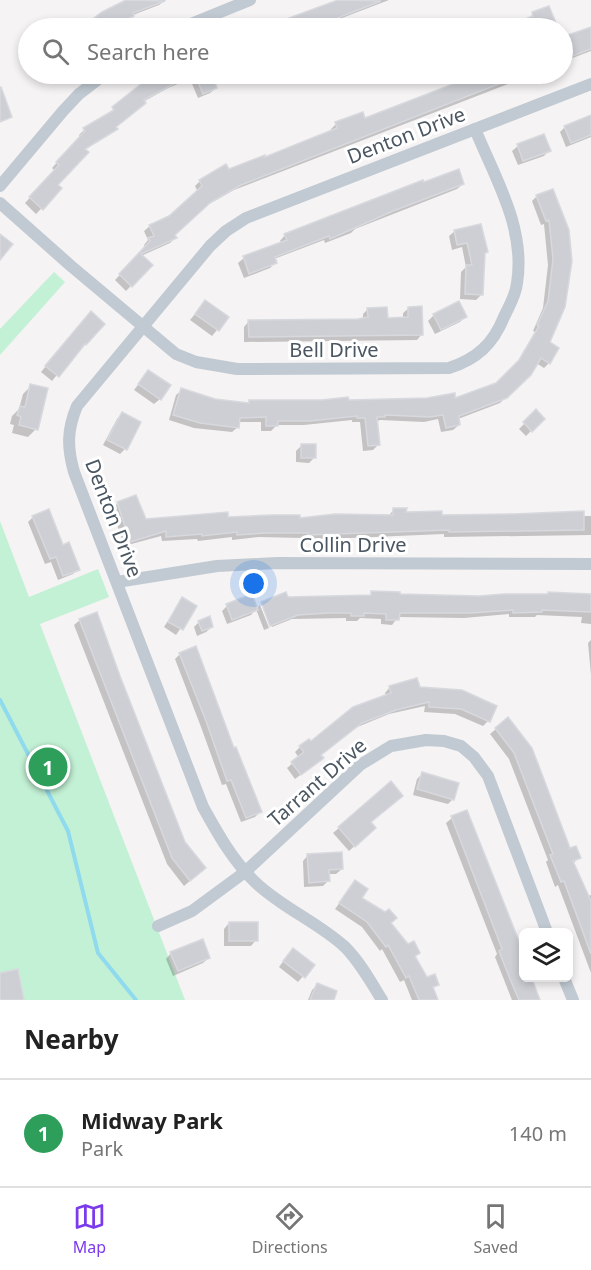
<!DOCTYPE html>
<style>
:root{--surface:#fff;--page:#f2f2f2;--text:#222;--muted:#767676;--line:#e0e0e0;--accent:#7c3aed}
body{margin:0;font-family:"Noto Sans",sans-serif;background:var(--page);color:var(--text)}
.controls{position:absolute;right:18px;bottom:18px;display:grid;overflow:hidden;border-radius:9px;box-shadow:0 3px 9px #0003}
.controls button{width:54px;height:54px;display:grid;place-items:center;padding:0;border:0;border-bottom:2px solid var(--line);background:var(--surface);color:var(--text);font:30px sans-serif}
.you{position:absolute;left:254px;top:584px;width:21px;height:21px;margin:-15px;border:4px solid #fff;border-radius:50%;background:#1a73e8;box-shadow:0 0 0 9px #1a73e833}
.badge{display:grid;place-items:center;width:39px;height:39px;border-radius:50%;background:var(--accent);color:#fff;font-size:20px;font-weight:700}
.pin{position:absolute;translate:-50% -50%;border:3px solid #fff;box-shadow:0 2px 6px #0006}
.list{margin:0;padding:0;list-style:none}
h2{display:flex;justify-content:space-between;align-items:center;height:78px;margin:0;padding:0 24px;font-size:26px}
h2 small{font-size:20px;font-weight:400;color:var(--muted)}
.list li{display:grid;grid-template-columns:39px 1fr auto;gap:18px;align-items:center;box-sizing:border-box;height:108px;padding:0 24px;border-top:2px solid var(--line)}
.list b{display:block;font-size:22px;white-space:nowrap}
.list p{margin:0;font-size:20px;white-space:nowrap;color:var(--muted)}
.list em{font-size:20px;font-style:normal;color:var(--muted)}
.icon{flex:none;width:33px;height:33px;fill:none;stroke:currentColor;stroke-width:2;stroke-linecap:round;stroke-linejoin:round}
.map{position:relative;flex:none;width:591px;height:1000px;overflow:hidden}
.search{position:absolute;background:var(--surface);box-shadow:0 3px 9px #0003;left:18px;right:18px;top:18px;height:66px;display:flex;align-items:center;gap:15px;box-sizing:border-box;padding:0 21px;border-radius:33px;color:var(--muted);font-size:22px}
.sheet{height:186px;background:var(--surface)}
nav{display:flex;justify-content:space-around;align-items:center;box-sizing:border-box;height:84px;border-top:2px solid var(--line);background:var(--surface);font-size:16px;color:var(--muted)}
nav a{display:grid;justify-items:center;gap:3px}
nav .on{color:var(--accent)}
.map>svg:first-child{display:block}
.green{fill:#c3f1d5}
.shadow{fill:#0003}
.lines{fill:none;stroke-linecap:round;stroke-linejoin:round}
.stream{stroke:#90daee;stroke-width:4}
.building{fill:#cdcfd5;stroke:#d7d9de;stroke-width:1.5}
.minor{stroke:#c1cad2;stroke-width:12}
.labels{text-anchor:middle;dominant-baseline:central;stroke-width:6;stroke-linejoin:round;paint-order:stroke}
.street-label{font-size:20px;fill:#4a5661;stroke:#fff}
</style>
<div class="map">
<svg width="591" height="1000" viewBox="0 0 591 1000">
<rect width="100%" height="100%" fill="#f5f3f3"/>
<!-- green -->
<g class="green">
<polygon points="54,272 65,282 0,355 0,329"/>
<polygon points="0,521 29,597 98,569 109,597 40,624 185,1000 0,1000"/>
</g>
<!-- shadow -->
<g class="shadow">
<polygon points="131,0 166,0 159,5 133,15 127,21 112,28 82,28 102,13"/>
<polygon points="341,0 389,0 316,28 268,28"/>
<polygon points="548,8 556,28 502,28 527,20 533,14"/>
<polygon points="591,28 591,51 562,62 562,39"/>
<polygon points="40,74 55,74 47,81"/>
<polygon points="158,74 210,74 216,88 210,93 198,98 190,79 168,88 143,102 115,127 116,129 110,134 84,150 56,185 60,189 36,214 25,203 55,171 52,168 80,137 79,135 84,130 109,115 108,114 137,89 141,83"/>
<polygon points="484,74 534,74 234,190 204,207 174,235 175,238 170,243 141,256 151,265 126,291 115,280 145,248 144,245 148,240 144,231 150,226 169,218 198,192 195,186 200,181 265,159 332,132 331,129 336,124 364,120"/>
<polygon points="591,117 591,137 566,147 560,132 565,127"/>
<polygon points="518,146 549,150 544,156 518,165 512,151"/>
<polygon points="423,184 463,184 457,189 355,229 351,233 325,243 324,240 274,259 275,263 270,268 244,278 238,263 244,258 281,243 280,241 285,235"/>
<polygon points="537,196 567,231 548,343 549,363 544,368 536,363 530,374 500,403 458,419 459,425 453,430 441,432 438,419 424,422 380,420 376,422 378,445 373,450 363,451 360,422 352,422 352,420 304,425 277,425 271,431 261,431 261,422 238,422 238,427 232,432 194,428 169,420 176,395 182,390 215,400 247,404 250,402 454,400 497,384 515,367 535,332 533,331 543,308 548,265 544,224 541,225 532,201"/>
<polygon points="455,231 486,252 483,255 481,295 476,300 460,299 461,272 466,267 462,247 452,250 449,236"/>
<polygon points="205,302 227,318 212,336 190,320"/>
<polygon points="458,303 466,316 460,322 435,334 428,321 433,316"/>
<polygon points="409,308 422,334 417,340 244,342 244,327 249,321 363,320 363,314 368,309 386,319 403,319 403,313"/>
<polygon points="86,319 79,348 52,381 41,372"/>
<polygon points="148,372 160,399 154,404 134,390"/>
<polygon points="31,386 36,429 28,437 12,433 14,425 10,424 12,416 19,409 23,394"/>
<polygon points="536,412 543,419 526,436 519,429"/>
<polygon points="122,414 125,449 120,454 103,445 117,419"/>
<polygon points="302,445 315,457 309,463 296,462 296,451"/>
<polygon points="118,503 145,520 388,517 394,509 405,514 440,516 591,516 591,535 444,537 444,534 303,540 303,538 259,537 232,540 232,537 198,541 197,539 162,541 161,536 124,546 112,509"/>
<polygon points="33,517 78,569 73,574 58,580 51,562 45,564 28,522"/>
<polygon points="372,593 398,596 479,598 591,595 591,624 581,623 582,617 537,615 535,617 509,617 509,614 464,618 398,617 392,625 381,624 381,619 360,618 357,621 346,621 346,618 292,619 272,627 263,604 261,604 285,594 287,599 368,597"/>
<polygon points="182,599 195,607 176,635 164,627"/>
<polygon points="260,605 269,628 264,630 256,609 251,615 227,624 222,611 227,606 256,609"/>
<polygon points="80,620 119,677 184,843 199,873 184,886 167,864 74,625"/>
<polygon points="199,622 212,627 206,632 197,636 194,627"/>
<polygon points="591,640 591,675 588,643"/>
<polygon points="180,654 234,749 261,811 255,817 241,822 226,784 222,785 201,727 175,659"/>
<polygon points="390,687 418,688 488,721 483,726 455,714 424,712 425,706 389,714 355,728 320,756 316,763 295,779 287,768 299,758 295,752 300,747 310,743 386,696 385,693"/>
<polygon points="508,719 569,850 579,857 573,864 588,896 591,895 591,973 558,885 555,887 546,862 548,860 509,759 490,734"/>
<polygon points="422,774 453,799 448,804 413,795 417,779"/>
<polygon points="391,784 369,822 374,828 349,851 333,833"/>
<polygon points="452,818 524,978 531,978 539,1000 512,1000 495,957 497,954 446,823"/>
<polygon points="308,855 342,869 336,874 328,874 328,881 323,886 304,887 303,861"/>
<polygon points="355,882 360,898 390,923 408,946 419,953 414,957 426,979 437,984 432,989 436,1000 412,1000 404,980 400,982 382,949 380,951 362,927 335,909"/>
<polygon points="229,923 256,940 251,946 224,946 224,929"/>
<polygon points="171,953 209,958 203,963 173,976 166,959"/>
<polygon points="288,955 313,965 298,982 279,967"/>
<polygon points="317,985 333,1000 308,1000 312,990"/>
</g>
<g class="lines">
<!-- stream -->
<polyline class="stream" points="0,700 68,831 98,953 136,1000"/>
</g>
<!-- building -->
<g class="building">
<polygon points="126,0 165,1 133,13 134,16 109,28 81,28 102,12"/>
<polygon points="338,0 381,1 312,28 262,28"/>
<polygon points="549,6 556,23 542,28 502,28 533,16 532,12"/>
<polygon points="591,27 591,49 562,60 562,37"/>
<polygon points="156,74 212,74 217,88 203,94 195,75 175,83 144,100 146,103 116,127 118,129 85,149 89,152 58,185 62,188 43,210 29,197 59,165 56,162 85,131 83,128 114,110 112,107 141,84 140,81"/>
<polygon points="479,74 524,74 241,185 211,202 175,235 177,238 141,254 153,265 132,287 119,274 150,241 148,238 154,236 149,225 169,216 202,186 199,180 226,164 229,169 265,155 265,157 337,128 335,122 363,112 365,118"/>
<polygon points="1,87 12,117 0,122 0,88"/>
<polygon points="591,115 591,135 571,143 564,126"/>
<polygon points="544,134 551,151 523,161 517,144"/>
<polygon points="459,169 464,184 393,211 330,239 329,236 275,257 277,263 249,274 243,256 287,240 284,234 423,180 424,182"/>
<polygon points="553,189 569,230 572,261 565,307 550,342 559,348 550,364 541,358 531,375 507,398 459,416 460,425 446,428 443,415 430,417 385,415 385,417 377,417 380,445 368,446 365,418 357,418 357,416 310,421 278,421 278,426 266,426 266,417 240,418 239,428 200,423 173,415 181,388 215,399 249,403 249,400 322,400 348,397 349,400 427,398 455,393 455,398 496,383 519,360 539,326 537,325 548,301 553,259 549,220 546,221 536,195"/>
<polygon points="481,224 488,252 485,253 483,295 465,294 466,265 472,265 467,243 457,245 454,230"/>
<polygon points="0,234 13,244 0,260"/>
<polygon points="205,300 229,317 219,331 195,314"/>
<polygon points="459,301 467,317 441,330 433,314"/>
<polygon points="422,306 423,335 249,337 248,320 358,319 368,317 367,308 387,307 388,318 408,317 408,307"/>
<polygon points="91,311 105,324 86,345 85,344 59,377 45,366"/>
<polygon points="148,370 171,385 161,400 138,384"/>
<polygon points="30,384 48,388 38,430 19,425 21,417 17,415 20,406 25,407"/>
<polygon points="536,409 545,419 532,432 523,422"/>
<polygon points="122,412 141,422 127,450 107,440"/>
<rect x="301" y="444" width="15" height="14"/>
<polygon points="136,495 146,519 228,512 228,517 272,515 300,515 300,518 335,514 393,515 393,508 407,508 406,512 442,511 442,515 513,514 584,511 584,530 449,532 449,530 308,535 308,533 266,533 237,535 237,532 202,536 202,534 166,537 166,531 130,542 117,502"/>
<polygon points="49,509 63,545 69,542 80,570 63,576 56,557 50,559 32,516"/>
<polygon points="371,591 400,592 400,594 479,596 504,594 548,594 548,592 591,594 591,612 542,610 542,612 513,613 513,610 470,613 400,613 399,620 386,620 386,614 364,613 364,616 351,616 351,613 328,613 298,615 270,626 261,602 286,592 288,597 371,595"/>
<polygon points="252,594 258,610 232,620 226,604"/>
<polygon points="182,597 197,606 183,630 168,622"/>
<polygon points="97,612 120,676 185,842 206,868 190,881 172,858 79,619"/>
<polygon points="210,616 213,627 202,631 198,621"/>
<polygon points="196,646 234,748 236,747 262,812 246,818 231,780 227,781 206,721 179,653"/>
<polygon points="417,678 420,687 462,690 497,706 490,722 461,709 429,707 429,702 396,710 362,723 321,755 324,758 301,775 291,762 304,752 299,746 309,739 311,741 353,707 391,693 389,686"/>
<polygon points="508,717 532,748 570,848 576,846 581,858 573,861 591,901 591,954 564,881 561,882 550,855 553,854 514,753 495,728"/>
<polygon points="422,772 459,783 454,800 417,789"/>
<polygon points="391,781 403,796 371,822 376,828 355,847 338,827"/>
<polygon points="467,810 517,936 524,957 524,982 532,979 540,1000 519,1000 510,979 499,951 502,949 451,816"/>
<polygon points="342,852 343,869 329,870 330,881 309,883 307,854"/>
<polygon points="355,880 368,889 362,898 385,912 389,909 397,918 391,923 408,944 414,941 420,953 415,956 427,977 435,974 439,985 433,987 438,1000 419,1000 409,976 406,978 388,945 386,947 367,922 339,903"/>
<rect x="229" y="922" width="29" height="19"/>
<polygon points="203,939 210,958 178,971 170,952"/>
<polygon points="293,948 315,965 305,978 283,961"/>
<polygon points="18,969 24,1000 0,1000 0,973"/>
<polygon points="317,983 337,991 334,1000 310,1000"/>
</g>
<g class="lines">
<!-- minor -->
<g class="minor">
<polyline points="181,28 250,0"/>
<polyline points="0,186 63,111 79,94 105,74"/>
<path d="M0 203 71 266 176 354 196 362 237 369 449 368C477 359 493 344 504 317 509 306 516 295 517 283 526 228 495 178 475 129"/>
<polyline points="117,582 217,566 277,563 591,564"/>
<polyline points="158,926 192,911 245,872 360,765 391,746 426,740 444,741 461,746 474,757 488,776 547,932"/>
<polyline points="564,978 573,1000"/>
<path d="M382 1000C371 982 360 962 345 947 318 922 282 908 255 882 233 861 218 834 203 807L74 472C67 447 67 430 77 406L210 246 226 231 246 218 591 84"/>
</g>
</g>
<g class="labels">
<!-- street labels -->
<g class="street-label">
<text transform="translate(406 135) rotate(-21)">Denton Drive</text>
<text x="334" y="349">Bell Drive</text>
<text transform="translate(114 518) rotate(69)">Denton Drive</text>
<text x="353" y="544">Collin Drive</text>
<text transform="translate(317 782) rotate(-41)">Tarrant Drive</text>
</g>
</g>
</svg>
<div class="controls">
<button><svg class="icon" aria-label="layers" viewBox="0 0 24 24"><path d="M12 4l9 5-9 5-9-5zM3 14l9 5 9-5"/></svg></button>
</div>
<div class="you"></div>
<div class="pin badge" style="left:48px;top:767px;background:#2e9e5b">1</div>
<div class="search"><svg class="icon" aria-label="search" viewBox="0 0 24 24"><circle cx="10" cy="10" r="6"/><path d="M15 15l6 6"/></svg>Search here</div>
</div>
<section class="sheet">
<h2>Nearby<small></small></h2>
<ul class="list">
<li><span class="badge" style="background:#2e9e5b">1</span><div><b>Midway Park</b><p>Park</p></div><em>140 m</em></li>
</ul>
</section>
<nav>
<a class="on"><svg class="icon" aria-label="map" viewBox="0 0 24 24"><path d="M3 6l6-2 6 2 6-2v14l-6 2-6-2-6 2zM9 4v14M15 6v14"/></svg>Map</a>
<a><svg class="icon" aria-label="directions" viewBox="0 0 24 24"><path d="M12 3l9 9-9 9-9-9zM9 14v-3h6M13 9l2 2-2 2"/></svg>Directions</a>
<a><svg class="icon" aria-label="saved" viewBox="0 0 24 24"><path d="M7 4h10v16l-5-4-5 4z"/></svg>Saved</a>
</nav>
